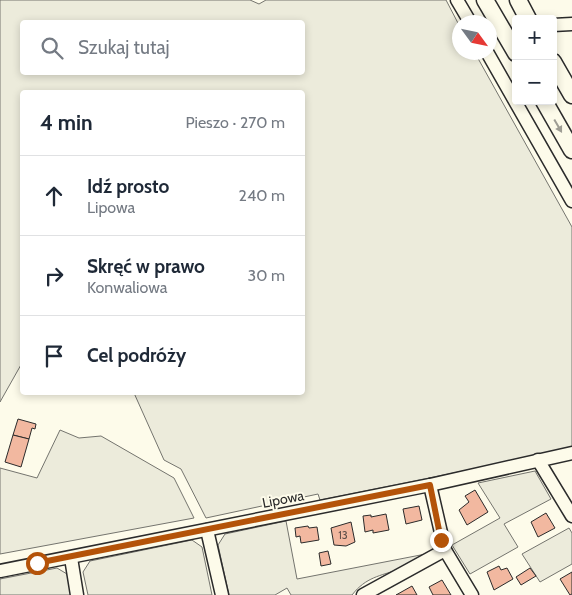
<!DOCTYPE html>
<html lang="pl">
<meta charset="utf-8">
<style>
:root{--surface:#fff;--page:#f2f2f3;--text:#1f2937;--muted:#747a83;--line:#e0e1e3}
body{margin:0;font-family:Cabin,sans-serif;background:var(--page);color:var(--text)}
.controls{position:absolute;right:15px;top:15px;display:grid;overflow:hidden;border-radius:5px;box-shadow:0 2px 8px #0003}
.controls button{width:45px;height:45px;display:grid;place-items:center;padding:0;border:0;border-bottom:1px solid var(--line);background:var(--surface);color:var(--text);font:25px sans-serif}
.compass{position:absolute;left:452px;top:15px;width:45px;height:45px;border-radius:50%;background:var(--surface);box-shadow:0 2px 8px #0003;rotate:123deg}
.stop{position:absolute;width:15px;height:15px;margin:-11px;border:4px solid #b45309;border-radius:50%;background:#fff}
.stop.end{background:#b45309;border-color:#fff;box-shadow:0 1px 5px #0008}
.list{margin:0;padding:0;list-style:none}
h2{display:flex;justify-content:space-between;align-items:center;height:65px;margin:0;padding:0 20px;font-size:21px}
h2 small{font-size:16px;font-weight:400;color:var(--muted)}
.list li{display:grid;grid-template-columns:32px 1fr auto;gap:15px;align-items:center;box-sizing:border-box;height:80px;padding:0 20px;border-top:1px solid var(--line)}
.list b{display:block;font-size:19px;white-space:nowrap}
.list p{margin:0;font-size:16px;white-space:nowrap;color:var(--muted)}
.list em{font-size:16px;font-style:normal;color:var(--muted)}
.icon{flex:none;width:28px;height:28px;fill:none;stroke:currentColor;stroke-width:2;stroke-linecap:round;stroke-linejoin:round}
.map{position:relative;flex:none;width:572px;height:595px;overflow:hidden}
.search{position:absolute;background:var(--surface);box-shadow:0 2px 8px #0003;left:20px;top:20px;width:285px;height:55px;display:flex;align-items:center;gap:12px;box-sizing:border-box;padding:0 18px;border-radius:5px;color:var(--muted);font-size:19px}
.panel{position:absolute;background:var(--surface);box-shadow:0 2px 8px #0003;left:20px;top:90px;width:285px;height:305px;border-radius:5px}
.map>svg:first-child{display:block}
.green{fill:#ecebdb;stroke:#74746e;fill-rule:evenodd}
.building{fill:#f2b8a0;stroke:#2b2b2b}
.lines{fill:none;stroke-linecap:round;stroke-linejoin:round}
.minor-casing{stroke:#2b2b2b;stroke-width:15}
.major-casing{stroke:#2b2b2b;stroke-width:19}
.minor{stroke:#fdfbea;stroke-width:12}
.major{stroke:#fdfbea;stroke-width:16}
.oneway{fill:#9e9d94}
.route{stroke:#b45309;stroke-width:6}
.labels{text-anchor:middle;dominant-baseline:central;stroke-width:4;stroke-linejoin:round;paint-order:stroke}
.number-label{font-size:11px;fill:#5d4e48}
.street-label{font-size:14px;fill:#2b2b2b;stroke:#fdfbea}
</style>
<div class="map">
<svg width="572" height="595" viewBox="0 0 572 595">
<rect width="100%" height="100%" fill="#fdfbea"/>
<!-- green -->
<g class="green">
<path d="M0 0H250L259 4 266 0H446L459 25 460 52 475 53 572 227V449L320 500 318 494 206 518 181 469 164 460 134 393 302 392V92H22V363L0 402ZM22 22H302V72H22Z"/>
<polygon points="60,430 79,438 101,436 174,478 194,518 0,554 0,468 37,478"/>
<polygon points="535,471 551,499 504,524 518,547 470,574 452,545 500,518 478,483"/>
<path d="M286 521 297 579 436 552C424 558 413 564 400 569 380 576 366 577 352 595H291L287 588 275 595H229L218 545 225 534Z"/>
<polygon points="569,528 572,533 572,564 540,582 522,554"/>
<polygon points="192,540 202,547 212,595 88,595 83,572 90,561"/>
<polygon points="57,568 67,574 71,595 0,595 0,579"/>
</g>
<!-- building -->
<g class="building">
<polygon points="18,419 36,424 35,429 32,428 29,439 13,435"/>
<polygon points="13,435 29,439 21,467 5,462"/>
<polygon points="475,490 488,512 467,525 459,510 469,502 465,496"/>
<polygon points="419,506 422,520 406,524 403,509"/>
<polygon points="546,513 555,528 538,537 531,522"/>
<polygon points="386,514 389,530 373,533 373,530 365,532 363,516 371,515 371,517"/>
<polygon points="351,522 355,542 346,546 334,545 331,528"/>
<polygon points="308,526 309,528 317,527 319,540 301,543 300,536 296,537 295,528"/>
<polygon points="328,551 331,564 321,566 319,553"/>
<polygon points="499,566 501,570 507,568 513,579 494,590 487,572"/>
<polygon points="530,568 536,576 521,585 516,577"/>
<polygon points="572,572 572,594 570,595 560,579"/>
<polygon points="442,580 451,595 433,595 429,587"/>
<polygon points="412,586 417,595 396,595"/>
</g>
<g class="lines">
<!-- minor casing -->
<g class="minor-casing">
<g id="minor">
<polyline points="457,0 470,22"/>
<polyline points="553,25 572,24"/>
<polyline points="487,52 572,201"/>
<polyline points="538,460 572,516"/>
<polyline points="430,485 445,550 472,595"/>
<polyline points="207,530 222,595"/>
<polyline points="71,558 77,595"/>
<polyline points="0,571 430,485 572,453"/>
<polyline points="363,595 445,550"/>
</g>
</g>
<!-- major casing -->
<g class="major-casing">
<g id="major">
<polyline points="485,0 516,53"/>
<polyline points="518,0 528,19"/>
<polyline points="553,62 572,95"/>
<polyline points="544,101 572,150"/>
</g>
</g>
<!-- minor -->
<use href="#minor" class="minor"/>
<!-- major -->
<use href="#major" class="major"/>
</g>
<!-- one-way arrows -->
<defs><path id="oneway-solid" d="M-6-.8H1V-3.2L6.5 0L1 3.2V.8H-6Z" transform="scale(1.25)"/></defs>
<use class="oneway" href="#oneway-solid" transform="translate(558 126) rotate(60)"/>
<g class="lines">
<!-- route -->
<polyline class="route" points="37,563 430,485 441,540"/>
</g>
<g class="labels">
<!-- number labels -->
<g class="number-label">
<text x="343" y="535">13</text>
</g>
<!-- street labels -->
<g class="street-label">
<text transform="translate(283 499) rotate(-11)">Lipowa</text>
</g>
</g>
</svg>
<div class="controls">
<button>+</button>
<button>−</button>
</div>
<svg class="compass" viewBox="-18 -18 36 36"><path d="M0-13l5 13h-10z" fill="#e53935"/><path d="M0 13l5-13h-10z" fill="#747a83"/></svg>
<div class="stop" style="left:37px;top:563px"></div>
<div class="stop end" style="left:441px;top:540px"></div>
<div class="search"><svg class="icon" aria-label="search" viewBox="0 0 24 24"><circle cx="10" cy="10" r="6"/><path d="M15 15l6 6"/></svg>Szukaj tutaj</div>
<section class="panel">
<h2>4 min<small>Pieszo · 270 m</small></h2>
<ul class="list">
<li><svg class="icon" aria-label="ahead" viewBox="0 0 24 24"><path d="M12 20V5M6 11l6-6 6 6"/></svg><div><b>Idź prosto</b><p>Lipowa</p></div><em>240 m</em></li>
<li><svg class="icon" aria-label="right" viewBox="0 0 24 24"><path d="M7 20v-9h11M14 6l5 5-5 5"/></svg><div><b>Skręć w prawo</b><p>Konwaliowa</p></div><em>30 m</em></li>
<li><svg class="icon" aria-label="arrive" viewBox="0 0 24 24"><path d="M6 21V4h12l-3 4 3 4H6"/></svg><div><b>Cel podróży</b></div></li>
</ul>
</section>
</div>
